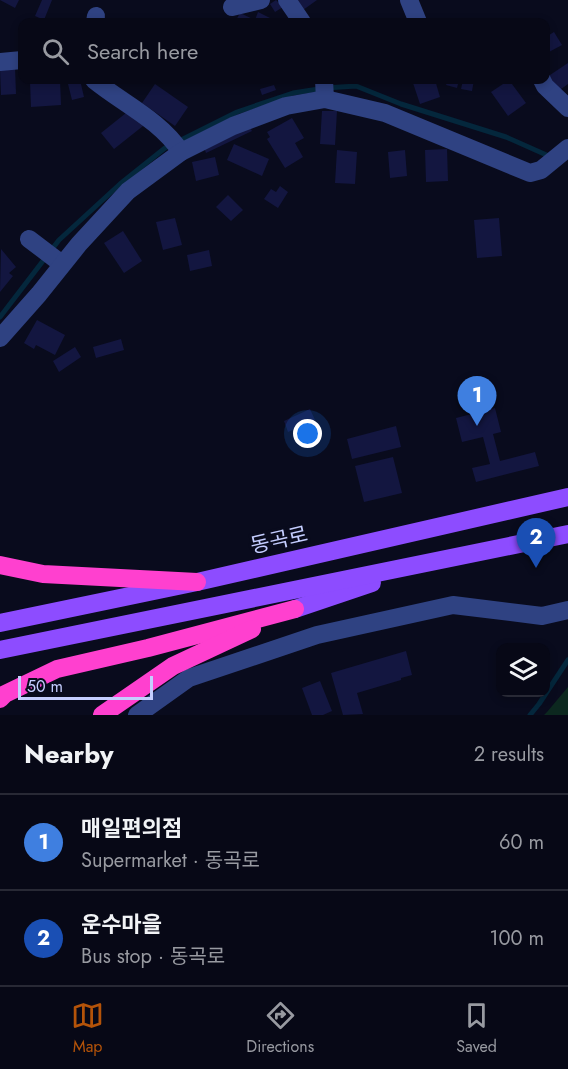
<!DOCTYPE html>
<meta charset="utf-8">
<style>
:root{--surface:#070816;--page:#10111f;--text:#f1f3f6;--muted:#989aa1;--line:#282935;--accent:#b45309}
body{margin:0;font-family:Jost,"Noto Sans KR",sans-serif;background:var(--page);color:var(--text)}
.controls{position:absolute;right:18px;bottom:18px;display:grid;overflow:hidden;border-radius:12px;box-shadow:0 3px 9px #0003}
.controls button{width:54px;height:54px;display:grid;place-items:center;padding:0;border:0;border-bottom:2px solid var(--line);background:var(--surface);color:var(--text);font:30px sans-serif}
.scale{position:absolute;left:18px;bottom:15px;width:135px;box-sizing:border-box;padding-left:6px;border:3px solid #c5ceff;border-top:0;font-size:16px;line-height:21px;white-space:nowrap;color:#c5ceff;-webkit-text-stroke:4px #090b1d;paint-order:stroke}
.you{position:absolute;left:308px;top:434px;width:21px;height:21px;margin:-15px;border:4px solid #fff;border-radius:50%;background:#1a73e8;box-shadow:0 0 0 9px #1a73e833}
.badge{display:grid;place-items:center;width:39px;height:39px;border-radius:50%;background:var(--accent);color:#fff;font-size:20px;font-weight:700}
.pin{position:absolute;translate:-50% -50px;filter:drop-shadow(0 2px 3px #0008)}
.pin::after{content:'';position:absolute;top:32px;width:21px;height:18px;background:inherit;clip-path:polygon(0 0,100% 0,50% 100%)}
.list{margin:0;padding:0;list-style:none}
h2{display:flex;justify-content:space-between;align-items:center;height:78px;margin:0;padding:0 24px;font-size:26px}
h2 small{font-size:20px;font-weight:400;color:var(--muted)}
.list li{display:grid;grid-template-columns:39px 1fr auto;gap:18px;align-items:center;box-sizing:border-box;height:96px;padding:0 24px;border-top:2px solid var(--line)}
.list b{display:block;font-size:22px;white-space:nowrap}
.list p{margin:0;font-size:20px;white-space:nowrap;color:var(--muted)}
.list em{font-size:20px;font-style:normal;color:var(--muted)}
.icon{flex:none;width:33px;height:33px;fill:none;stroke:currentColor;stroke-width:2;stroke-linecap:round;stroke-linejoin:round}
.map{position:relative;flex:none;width:568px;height:715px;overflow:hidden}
.search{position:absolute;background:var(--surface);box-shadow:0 3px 9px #0003;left:18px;right:18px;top:18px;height:66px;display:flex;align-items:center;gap:15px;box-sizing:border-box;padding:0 21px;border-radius:12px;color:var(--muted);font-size:22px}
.sheet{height:270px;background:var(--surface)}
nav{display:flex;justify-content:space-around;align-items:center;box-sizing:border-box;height:84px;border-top:2px solid var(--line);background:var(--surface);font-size:16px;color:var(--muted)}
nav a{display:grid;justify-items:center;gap:3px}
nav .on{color:var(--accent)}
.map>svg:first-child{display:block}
.green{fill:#0c281f}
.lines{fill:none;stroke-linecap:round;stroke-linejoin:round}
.stream{stroke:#04273c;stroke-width:5}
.building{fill:#131640}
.minor{stroke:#2f4282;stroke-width:18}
.major{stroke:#8d4cff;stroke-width:18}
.highway{stroke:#ff40cf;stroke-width:18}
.labels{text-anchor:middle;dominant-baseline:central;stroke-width:6;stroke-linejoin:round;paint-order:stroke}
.street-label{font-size:21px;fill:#c5ceff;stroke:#090b1d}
</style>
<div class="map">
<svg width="568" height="715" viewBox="0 0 568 715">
<rect width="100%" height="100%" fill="#090b1d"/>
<!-- green -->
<polygon class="green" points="568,687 568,715 544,715 547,712"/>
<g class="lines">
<!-- stream -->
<g class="stream">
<polyline points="0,317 59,240 120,184 165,148 237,112 293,93 325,88 356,86 401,104 506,137 551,157"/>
<polyline points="530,715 539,704 568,660"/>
</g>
</g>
<!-- building -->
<g class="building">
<polygon points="0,0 19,0 15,8"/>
<polygon points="42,0 52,0 44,20 35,16"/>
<polygon points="276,0 283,7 275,12 270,4"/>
<polygon points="296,0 317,0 303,10"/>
<polygon points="258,12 276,21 275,22 235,22 240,13 255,20"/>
<polygon points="554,32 562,45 549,52 546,45 546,37"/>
<polygon points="568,63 568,84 557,92 547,77"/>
<polygon points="15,67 16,94 1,95 0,68"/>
<polygon points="60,80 61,105 31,107 30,81"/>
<polygon points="67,80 80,80 84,97 72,100"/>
<polygon points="412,80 435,80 440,97 420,104"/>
<polygon points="448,80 459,80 457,88 446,85"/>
<polygon points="463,80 474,80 472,91 461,89"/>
<polygon points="509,80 526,103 508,116 491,92"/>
<polygon points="155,84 188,107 175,126 142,103"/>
<polygon points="274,85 276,90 262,95 260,89"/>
<polygon points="322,111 337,111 335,145 320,144"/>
<polygon points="126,113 143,126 114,149 101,133"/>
<polygon points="292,118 304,138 295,143 303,157 285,168 267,139 270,137 267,132"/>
<polygon points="248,124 252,131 206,153 203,145"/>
<polygon points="234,144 269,159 262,176 227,160"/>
<polygon points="447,149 448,181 426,182 425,150"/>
<polygon points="337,150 357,152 355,184 335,183"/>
<polygon points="405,150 407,176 390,178 388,152"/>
<polygon points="215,157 219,175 196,181 192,162"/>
<polygon points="280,186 288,192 278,208 264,199 271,189 276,192"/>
<polygon points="228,195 243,210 231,221 216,207"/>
<polygon points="175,218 182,245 163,250 156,222"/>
<polygon points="499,218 502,256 477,258 474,220"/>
<polygon points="123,231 142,261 124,273 104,243"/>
<polygon points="1,249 16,267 9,273 13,276 0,292"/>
<polygon points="209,250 212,266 190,271 187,255"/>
<polygon points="37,320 65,335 55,355 36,345 34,349 24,343"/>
<polygon points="121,339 124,350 96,358 93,347"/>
<polygon points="75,347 81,357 59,372 53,361"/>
<polygon points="495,408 501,432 493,434 500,461 535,452 539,466 476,482 472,468 490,464 483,437 462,442 456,418"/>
<polygon points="310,409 315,420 288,432 284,421"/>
<polygon points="396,426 401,447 352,459 347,439"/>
<polygon points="393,457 402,493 364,502 355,466"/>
<polygon points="406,651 412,675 401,678 401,680 357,693 363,714 343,715 331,673"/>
<polygon points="320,681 332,711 323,715 312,715 302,688"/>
</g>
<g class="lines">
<!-- minor -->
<g class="minor">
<polyline points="287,0 302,22"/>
<polyline points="409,0 418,22"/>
<polyline points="232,7 261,0"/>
<polyline points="95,22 96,16"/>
<polyline points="0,62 22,60"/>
<path d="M94 80C122 103 160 120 181 152"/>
<polyline points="324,80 325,99"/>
<polyline points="542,80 545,86 568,108"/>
<polyline points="29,239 62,264"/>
<polyline points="0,338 39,294 79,244 128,191 181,152 233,126 286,106 325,99 385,113 530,173 541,170 568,148"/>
<polyline points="137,715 189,678 317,635 453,605 542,616 568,610"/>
</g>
<!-- major -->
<g class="major">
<polyline points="295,609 372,583"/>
<polyline points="0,623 197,582 568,497"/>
<polyline points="0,650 568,534"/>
</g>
<!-- highway -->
<g class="highway">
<polyline points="0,565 43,574 197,582"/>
<polyline points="0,699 5,694 57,669 148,648 295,609"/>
<polyline points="102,715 173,666 252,629"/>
</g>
</g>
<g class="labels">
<!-- street labels -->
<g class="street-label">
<text transform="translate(279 540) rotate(-13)">동곡로</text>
</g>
</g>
</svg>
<div class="controls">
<button><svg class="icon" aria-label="layers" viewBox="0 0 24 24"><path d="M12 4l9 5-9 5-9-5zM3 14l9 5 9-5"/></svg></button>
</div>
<div class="scale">50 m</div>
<div class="you"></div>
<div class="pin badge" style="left:477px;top:426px;background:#3f7fe0">1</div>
<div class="pin badge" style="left:536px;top:568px;background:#1a4fb4">2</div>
<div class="search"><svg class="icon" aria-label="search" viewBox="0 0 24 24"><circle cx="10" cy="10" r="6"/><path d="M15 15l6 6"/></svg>Search here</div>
</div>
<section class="sheet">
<h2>Nearby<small>2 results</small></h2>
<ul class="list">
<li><span class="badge" style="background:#3f7fe0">1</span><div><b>매일편의점</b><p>Supermarket · 동곡로</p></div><em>60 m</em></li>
<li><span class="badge" style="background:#1a4fb4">2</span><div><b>운수마을</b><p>Bus stop · 동곡로</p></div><em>100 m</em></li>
</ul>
</section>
<nav>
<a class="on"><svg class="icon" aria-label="map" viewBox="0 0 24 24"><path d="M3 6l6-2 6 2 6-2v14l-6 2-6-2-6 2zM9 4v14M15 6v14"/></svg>Map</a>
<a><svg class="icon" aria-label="directions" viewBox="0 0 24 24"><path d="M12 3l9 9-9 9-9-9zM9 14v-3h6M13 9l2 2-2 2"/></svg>Directions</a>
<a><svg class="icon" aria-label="saved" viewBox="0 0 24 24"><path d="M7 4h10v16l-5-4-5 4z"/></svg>Saved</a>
</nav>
